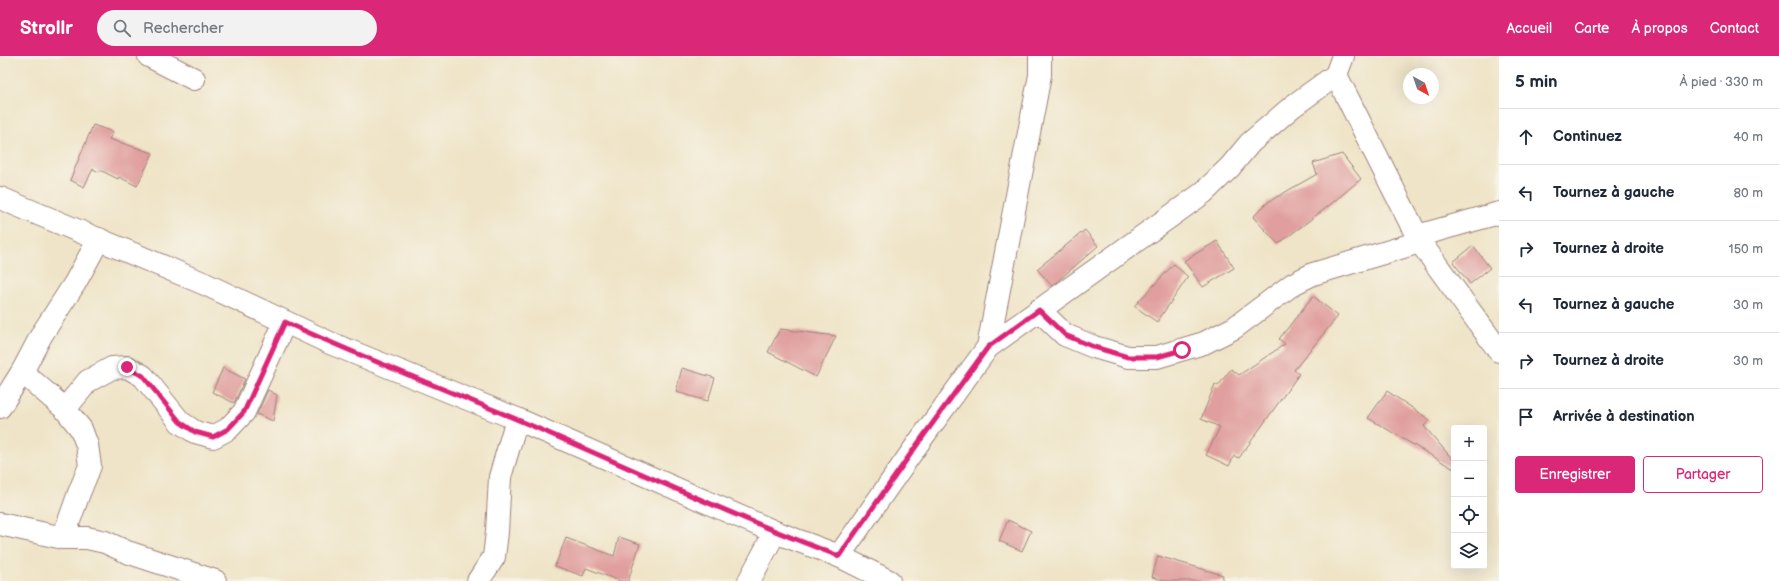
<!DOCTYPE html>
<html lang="fr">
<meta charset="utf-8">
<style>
:root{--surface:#fff;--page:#f2f2f3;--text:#1f2937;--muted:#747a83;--line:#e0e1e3;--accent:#db2777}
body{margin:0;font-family:"Balsamiq Sans",sans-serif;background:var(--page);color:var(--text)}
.controls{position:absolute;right:12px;bottom:12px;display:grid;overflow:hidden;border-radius:4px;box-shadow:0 4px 16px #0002}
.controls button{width:36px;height:36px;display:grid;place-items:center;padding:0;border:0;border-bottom:1px solid var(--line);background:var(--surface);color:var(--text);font:20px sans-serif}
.compass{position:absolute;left:1403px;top:12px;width:36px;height:36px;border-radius:50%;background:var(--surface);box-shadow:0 4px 16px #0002;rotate:140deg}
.stop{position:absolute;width:12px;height:12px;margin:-9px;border:3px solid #db2777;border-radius:50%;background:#fff}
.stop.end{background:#db2777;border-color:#fff;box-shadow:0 1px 4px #0008}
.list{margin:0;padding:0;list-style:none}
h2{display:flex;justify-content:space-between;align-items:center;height:52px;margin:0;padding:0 16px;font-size:17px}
h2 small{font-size:13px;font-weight:400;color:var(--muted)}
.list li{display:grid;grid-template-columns:26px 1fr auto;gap:12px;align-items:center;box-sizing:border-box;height:56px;padding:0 16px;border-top:1px solid var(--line)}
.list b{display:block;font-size:15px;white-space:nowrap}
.list em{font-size:13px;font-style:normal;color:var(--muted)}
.actions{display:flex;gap:8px;padding:12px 16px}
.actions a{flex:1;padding:9px 0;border:1px solid var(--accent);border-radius:4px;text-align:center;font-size:14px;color:var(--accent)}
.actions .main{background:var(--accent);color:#fff}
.icon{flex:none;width:22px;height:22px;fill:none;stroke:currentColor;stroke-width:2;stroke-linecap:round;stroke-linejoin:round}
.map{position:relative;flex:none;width:1499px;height:525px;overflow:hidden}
header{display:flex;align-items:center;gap:24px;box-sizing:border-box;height:56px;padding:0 20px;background:var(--accent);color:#fff}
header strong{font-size:19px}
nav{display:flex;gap:22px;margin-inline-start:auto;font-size:14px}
.search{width:280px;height:36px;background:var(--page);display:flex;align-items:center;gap:10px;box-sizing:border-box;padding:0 14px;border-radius:22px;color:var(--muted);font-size:15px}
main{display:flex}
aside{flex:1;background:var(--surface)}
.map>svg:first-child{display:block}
.building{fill:#e09f9e}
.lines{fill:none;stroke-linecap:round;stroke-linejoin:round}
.minor-casing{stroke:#9c8279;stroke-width:24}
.tertiary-casing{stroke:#9c8279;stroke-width:24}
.minor{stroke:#fff;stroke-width:22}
.tertiary{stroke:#fff;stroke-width:22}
.route{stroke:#db2777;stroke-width:5}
</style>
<header>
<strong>Strollr</strong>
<div class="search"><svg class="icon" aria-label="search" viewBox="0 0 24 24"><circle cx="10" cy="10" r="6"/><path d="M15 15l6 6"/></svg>Rechercher</div>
<nav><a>Accueil</a><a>Carte</a><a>À propos</a><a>Contact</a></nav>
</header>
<main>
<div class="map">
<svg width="1499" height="525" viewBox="0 0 1499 525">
<rect width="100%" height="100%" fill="#f7f3e8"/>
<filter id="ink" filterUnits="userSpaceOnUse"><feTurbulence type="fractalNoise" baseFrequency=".025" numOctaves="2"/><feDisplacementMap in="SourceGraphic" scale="8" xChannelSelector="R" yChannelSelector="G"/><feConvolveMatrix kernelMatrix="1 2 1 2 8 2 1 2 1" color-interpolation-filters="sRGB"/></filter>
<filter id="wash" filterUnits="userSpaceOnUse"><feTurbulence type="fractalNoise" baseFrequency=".012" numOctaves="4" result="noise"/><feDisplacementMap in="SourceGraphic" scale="16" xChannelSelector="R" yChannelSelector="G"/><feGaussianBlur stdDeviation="0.9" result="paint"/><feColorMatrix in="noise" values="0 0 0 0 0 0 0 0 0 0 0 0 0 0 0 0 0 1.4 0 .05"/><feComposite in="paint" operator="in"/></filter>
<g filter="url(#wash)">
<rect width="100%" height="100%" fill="#efe4c7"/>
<g id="blocks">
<!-- building -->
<g class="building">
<polygon points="93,69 113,76 109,83 153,97 137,130 119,121 118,123 100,114 99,116 93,113 84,131 70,124"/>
<polygon points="1342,98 1361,123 1326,152 1278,188 1253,161 1268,146 1317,118 1313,107"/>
<polygon points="1085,174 1098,190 1052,230 1037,213"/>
<polygon points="1217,185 1234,212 1203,231 1184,205"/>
<polygon points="1473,190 1490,212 1470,228 1453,206"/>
<polygon points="1174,208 1188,221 1157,266 1134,250"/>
<polygon points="1313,240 1338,260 1294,314 1299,318 1239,402 1234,400 1229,410 1206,399 1220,371 1201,363 1215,328 1218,330 1231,313 1239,319 1285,288 1279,283"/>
<polygon points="780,273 836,280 816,321 768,296"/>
<polygon points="223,312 245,323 234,347 212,336"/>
<polygon points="682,312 715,322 708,345 676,336"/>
<polygon points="268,334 277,339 273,365 257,358"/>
<polygon points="1387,335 1430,364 1424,370 1454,405 1454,413 1368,362"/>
<polygon points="1008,464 1031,475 1022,495 999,485"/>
<polygon points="619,481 640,488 628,525 620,525 586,512 583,520 555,510 566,482 614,500"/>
<polygon points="1158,500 1223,519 1222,525 1166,525 1152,521"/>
</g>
</g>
</g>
<g filter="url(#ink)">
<use href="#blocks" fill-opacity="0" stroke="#9c8279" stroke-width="1"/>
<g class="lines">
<!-- minor casing -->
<g class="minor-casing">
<g id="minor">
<polyline points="149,0 194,23"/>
<polyline points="1336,19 1420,186 1499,295"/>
<polyline points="1417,180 1499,157"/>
<polyline points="1039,254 1065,279 1094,291 1128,301 1157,301 1204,287 1234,272 1293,228 1313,218 1420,186"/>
<polyline points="988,291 1040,19 1040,0"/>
<polyline points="22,316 65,353 81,373 87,389 90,410 79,437 63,482"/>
<polyline points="0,351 22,316 42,278 75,227 99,183"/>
<polyline points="65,353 88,325 112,312 127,311 143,320 180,366 195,376 213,381 228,373 244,356 285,266"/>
<polyline points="0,468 63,482 87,482 105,486 127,496 215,525"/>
<polyline points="839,500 919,386 988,291 1203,137 1230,111 1250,87 1293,50 1336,19 1343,0"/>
<polyline points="478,525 494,501 497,476 500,421 517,363"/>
<polyline points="749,525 775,476"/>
</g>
</g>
<!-- tertiary casing -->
<g class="tertiary-casing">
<polyline id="tertiary" points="0,142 205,228 330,287 517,363 775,476 839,500 889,525"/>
</g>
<!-- minor -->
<use href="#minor" class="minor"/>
<!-- tertiary -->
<use href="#tertiary" class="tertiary"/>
</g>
</g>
<g class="lines" filter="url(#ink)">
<!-- route -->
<path class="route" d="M127 311 143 320 180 366 195 376 213 381 228 373 244 356 285 266C361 301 439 331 516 363 624 409 730 459 839 500L919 386 988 291 1039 254 1065 279 1094 291 1128 301H1157L1182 294"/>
</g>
</svg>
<div class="controls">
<button>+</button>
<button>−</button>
<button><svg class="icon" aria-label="locate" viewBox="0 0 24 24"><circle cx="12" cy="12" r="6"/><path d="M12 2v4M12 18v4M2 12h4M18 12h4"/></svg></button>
<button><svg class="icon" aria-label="layers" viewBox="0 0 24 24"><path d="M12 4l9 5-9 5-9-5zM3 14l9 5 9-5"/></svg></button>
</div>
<svg class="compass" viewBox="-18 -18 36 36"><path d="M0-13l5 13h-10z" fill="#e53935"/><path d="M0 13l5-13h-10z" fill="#747a83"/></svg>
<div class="stop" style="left:1182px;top:294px"></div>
<div class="stop end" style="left:127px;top:311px"></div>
</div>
<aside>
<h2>5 min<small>À pied · 330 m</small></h2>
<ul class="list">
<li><svg class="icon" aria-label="ahead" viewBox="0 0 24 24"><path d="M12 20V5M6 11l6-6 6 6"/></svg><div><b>Continuez</b></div><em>40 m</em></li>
<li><svg class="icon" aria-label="left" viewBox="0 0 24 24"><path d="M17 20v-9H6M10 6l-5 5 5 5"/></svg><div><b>Tournez à gauche</b></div><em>80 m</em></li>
<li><svg class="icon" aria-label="right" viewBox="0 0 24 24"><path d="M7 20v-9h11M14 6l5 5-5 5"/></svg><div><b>Tournez à droite</b></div><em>150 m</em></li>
<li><svg class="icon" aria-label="left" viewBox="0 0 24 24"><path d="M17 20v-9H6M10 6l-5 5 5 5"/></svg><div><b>Tournez à gauche</b></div><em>30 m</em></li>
<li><svg class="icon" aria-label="right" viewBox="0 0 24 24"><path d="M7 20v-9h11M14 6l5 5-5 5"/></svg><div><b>Tournez à droite</b></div><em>30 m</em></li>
<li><svg class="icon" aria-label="arrive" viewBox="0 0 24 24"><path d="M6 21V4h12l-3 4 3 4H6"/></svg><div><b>Arrivée à destination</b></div></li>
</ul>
<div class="actions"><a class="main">Enregistrer</a><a>Partager</a></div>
</aside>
</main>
